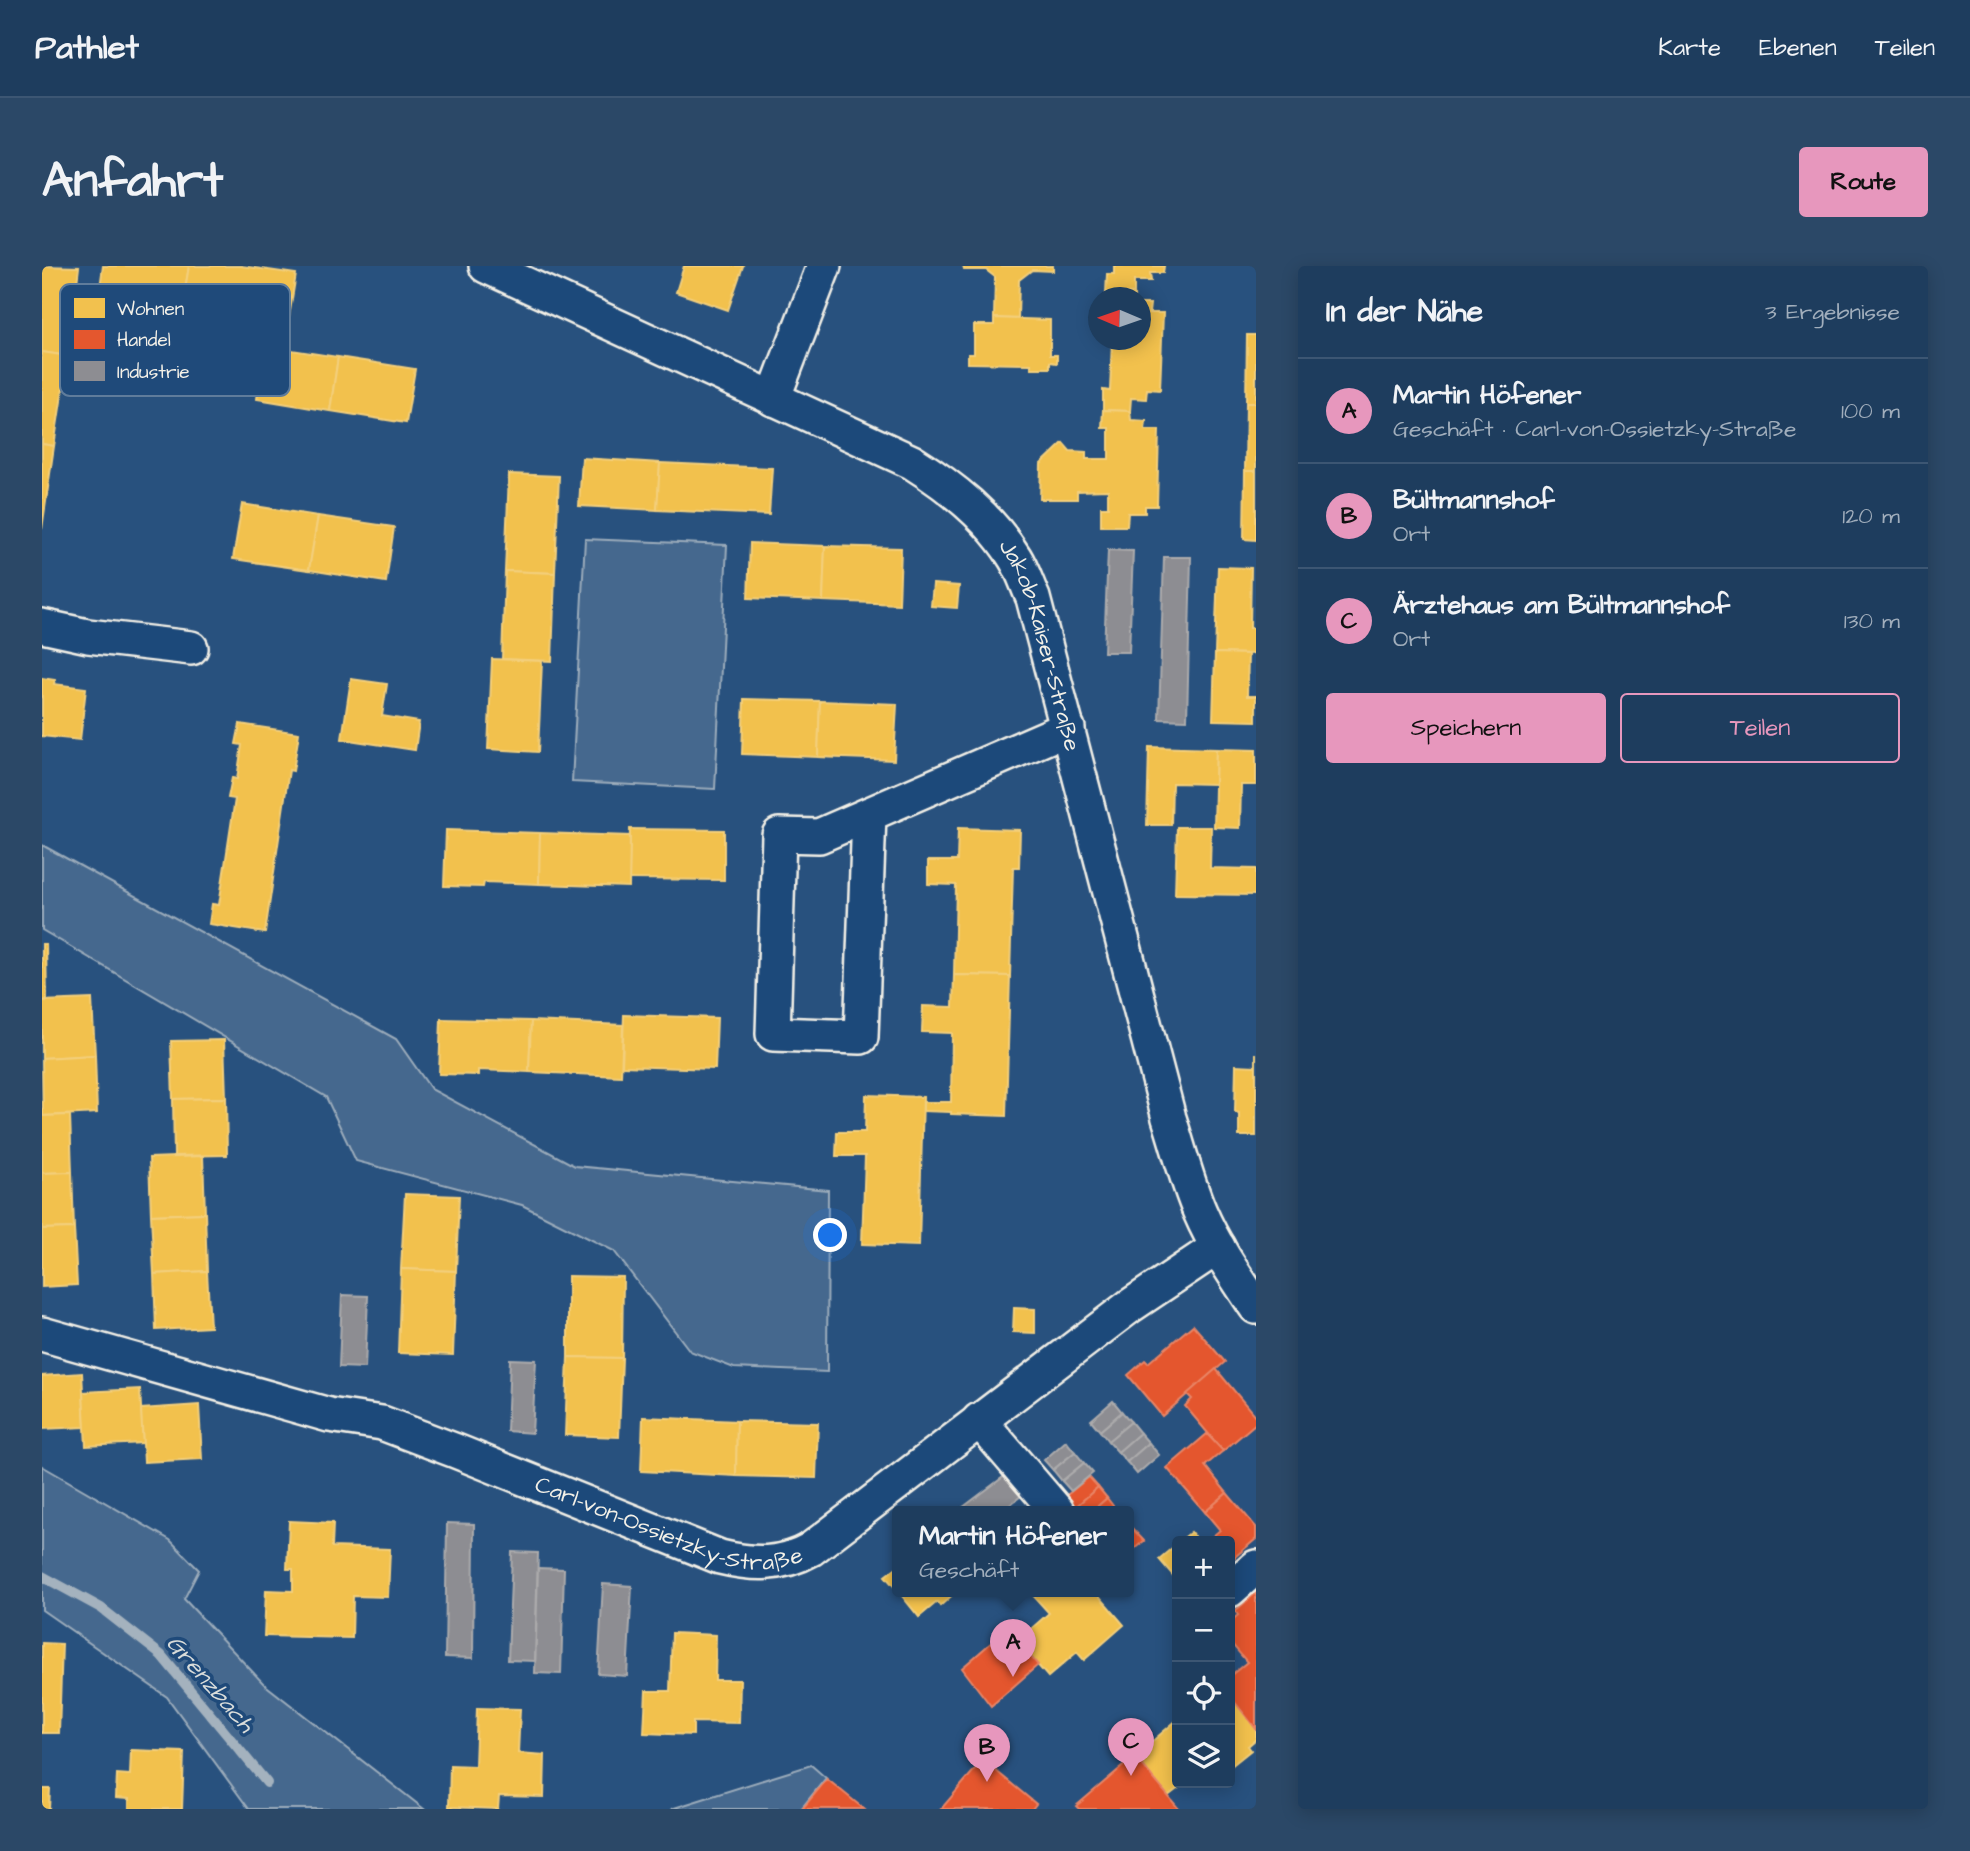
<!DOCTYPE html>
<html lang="de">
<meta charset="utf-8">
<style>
:root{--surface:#1e3d5e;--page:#2b4867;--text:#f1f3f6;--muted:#a1aebc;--line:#3c5673;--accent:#e797bd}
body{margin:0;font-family:"Architects Daughter",sans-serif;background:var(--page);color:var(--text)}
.controls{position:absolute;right:21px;bottom:21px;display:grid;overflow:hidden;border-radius:7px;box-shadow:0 4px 18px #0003}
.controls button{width:63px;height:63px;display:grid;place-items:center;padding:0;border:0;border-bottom:2px solid var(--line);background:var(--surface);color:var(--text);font:35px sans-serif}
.compass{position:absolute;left:1046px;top:21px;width:63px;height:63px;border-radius:50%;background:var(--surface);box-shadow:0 4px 18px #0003;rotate:272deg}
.you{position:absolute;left:789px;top:970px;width:24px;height:24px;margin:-18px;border:5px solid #fff;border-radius:50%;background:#1a73e8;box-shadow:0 0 0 10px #1a73e833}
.badge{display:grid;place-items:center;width:46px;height:46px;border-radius:50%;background:var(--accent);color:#111;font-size:23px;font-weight:700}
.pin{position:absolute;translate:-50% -58px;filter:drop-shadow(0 2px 4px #0008)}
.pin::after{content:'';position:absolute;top:37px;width:24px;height:21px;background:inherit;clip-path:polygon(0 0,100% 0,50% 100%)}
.popup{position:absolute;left:850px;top:1240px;width:242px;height:91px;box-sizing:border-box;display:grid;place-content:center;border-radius:7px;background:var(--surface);filter:drop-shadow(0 2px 5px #0005);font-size:23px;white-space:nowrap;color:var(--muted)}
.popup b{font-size:26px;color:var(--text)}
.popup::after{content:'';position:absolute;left:50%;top:100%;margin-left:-14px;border:14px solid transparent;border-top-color:var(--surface)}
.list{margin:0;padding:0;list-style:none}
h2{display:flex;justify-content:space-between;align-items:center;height:91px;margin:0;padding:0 28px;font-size:30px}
h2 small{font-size:23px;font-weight:400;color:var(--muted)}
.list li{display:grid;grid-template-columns:46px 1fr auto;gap:21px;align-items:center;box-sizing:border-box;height:105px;padding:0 28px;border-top:2px solid var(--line)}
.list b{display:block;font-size:26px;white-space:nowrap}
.list p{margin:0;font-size:23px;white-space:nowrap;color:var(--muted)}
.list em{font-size:23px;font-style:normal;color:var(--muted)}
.actions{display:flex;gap:14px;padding:21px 28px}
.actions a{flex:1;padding:16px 0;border:2px solid var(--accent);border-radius:7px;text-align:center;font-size:24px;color:var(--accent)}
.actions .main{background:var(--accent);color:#111}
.icon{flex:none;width:38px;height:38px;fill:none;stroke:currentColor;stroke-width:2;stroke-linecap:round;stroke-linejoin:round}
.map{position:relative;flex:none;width:1214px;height:1543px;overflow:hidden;border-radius:7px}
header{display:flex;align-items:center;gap:42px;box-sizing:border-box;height:98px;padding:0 35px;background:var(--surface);border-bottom:2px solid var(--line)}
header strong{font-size:33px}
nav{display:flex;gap:38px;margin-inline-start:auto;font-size:24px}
.intro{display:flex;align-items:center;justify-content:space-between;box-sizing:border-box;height:168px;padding:0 42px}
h1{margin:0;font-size:49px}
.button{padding:18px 32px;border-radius:7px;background:var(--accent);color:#111;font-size:24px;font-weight:700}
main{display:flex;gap:42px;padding:0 42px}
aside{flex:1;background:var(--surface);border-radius:7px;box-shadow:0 4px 18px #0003}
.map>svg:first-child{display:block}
.green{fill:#45688e;stroke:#9cacbb;stroke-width:2}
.homes{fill:#f2c14e;stroke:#f3cf7c;stroke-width:2}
.shops{fill:#e4572e;stroke:#e98566;stroke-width:2}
.industry{fill:#8d8d92;stroke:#acabac;stroke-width:2}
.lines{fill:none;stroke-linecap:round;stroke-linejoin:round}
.stream{stroke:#a4b2be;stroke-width:10}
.minor-casing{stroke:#f4f1e8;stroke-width:38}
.minor{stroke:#1f4a7a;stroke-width:33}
.labels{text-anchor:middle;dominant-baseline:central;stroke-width:7;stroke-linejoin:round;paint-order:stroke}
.street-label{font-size:23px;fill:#f4f1e8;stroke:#1f4a7a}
.water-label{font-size:24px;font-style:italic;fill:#d9dcda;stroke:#1f4a7a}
.key{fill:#1f4a7a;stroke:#5f7c9b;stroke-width:2}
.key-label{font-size:19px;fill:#f4f1e8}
</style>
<header>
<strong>Pathlet</strong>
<nav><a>Karte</a><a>Ebenen</a><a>Teilen</a></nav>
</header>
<div class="intro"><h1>Anfahrt</h1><a class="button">Route</a></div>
<main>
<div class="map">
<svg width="1214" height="1543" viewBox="0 0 1214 1543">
<rect width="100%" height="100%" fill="#28517e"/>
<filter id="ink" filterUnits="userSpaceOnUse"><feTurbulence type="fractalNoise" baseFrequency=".0143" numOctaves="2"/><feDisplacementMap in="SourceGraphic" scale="14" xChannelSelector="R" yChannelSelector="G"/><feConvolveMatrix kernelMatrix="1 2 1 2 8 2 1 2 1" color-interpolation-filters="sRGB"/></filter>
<g filter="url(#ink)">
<!-- green -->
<g class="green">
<polygon points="543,273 685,279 673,523 530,516"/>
<polygon points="0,579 354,773 389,823 533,900 786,924 785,1106 692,1102 648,1085 572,985 480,939 314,895 284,831 0,664"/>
<polygon points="0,1200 128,1274 157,1304 142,1333 222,1418 382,1543 207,1543 125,1431 0,1344"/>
<polygon points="769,1499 784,1512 759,1543 629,1543"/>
</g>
<!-- homes -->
<g class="homes">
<polygon points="0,0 37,1 26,90 0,86"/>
<polygon points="61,0 147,0 140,41 57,29"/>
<polygon points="147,0 199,0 254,8 246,57 140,41"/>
<polygon points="642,0 701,0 686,44 634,26"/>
<polygon points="921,0 1011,0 1011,5 990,4 977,14 976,53 952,52 953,11 944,4 922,4"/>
<polygon points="1072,0 1122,0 1121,7 1108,7 1109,15 1092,15 1092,28 1064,27 1065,8 1072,8"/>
<polygon points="1064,27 1092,28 1092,32 1064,32"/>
<polygon points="1098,38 1108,38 1107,47 1121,47 1118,124 1105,123 1104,133 1089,132 1088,145 1061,144 1061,124 1068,125 1070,74 1098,74"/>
<polygon points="952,52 1008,54 1008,89 1015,89 1015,97 1008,96 1008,102 989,102 989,98 926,97 926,88 932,88 932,59 952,59"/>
<polygon points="1205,69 1214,69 1214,137 1204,137"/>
<polygon points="223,80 296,91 288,145 215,133"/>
<polygon points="0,86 26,90 12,180 0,178"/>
<polygon points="296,91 373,103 364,157 288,145"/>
<polygon points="1204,137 1214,137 1214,205 1203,205"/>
<polygon points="1061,144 1088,145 1089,154 1104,155 1103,164 1117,164 1115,240 1103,240 1103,247 1086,247 1085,260 1059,260 1059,241 1066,241 1066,224 1035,225 1035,233 998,233 999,198 1021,177 1028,185 1044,186 1044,193 1067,193 1067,162 1060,162"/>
<polygon points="0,178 12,180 0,263"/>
<polygon points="540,192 618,197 615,244 537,240"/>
<polygon points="618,197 730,202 727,249 615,244"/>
<polygon points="1203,205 1214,205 1214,274 1202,273"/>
<polygon points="467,208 517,210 513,307 463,305"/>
<polygon points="200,238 276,250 267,304 191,293"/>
<polygon points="276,250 352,261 344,316 267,304"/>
<polygon points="708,277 783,280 781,335 706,332"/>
<polygon points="783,280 859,282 857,338 781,335"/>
<polygon points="1176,301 1209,302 1208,362 1214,362 1214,388 1173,387"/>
<polygon points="463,305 513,307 510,395 460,393"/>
<polygon points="891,318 917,320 915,342 889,340"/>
<polygon points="1173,387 1206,388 1205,430 1214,430 1214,455 1171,454"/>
<polygon points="450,393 500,395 496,486 446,483"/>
<polygon points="0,412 13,414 12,418 44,422 38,474 0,470"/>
<polygon points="309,413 345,418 340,450 377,456 373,484 300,473"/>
<polygon points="702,433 778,435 776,491 700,488"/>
<polygon points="778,435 855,438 852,494 776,491"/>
<polygon points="198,458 257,467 251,505 247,504 223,667 167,658 170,638 177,639 193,533 186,532 190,512 195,513 200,479 194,478"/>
<polygon points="1107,481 1174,483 1173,518 1130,517 1129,559 1105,559"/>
<polygon points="1174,483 1214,484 1214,519 1199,519 1198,562 1172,561"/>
<polygon points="1135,561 1169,561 1168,602 1214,603 1214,629 1133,628"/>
<polygon points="916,562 978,564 977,601 971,601 968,710 912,709 914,619 886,618 886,595 915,595"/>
<polygon points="588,563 682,564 682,614 587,613"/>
<polygon points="404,564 498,567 497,618 442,616 441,621 402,620"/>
<polygon points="498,567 588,570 587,621 497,618"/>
<polygon points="0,678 4,678 5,734 0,735"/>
<polygon points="912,709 968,710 964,850 909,848 909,846 881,845 881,836 909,836 910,767 880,766 881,740 911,741"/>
<polygon points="50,733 53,789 0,792 0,735"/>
<polygon points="582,749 675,752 673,803 580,800"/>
<polygon points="399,753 489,755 487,806 436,804 436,809 397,808"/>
<polygon points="489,755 581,759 579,810 487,806"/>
<polygon points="182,774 184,832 131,833 129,775"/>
<polygon points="1214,787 1214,870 1197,870 1197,847 1193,846 1194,799 1214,800"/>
<polygon points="53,789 55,847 1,850 0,792"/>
<polygon points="824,829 881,831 877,980 820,978 823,890 794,890 795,866 823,866"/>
<polygon points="184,832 185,889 132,890 131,833"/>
<polygon points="28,849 30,906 0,907 0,850"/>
<polygon points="161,890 163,947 109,949 107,892"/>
<polygon points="30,906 32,962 0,963 0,907"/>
<polygon points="363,928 417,930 414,1005 359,1003"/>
<polygon points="163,947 165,1005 112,1008 109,949"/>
<polygon points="32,962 35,1019 0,1021 0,963"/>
<polygon points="359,1003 414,1005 411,1089 356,1087"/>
<polygon points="165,1005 168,1061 114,1064 112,1008"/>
<polygon points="526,1010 581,1011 580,1092 526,1091"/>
<polygon points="972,1042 993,1043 993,1067 971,1066"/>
<polygon points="526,1091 580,1092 577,1171 523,1169"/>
<polygon points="40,1107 43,1161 0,1163 0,1110"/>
<polygon points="98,1123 101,1177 44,1180 41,1126"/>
<polygon points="157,1139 160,1193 102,1196 99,1143"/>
<polygon points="601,1151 695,1155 694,1210 599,1205"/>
<polygon points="695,1155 776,1157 774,1212 694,1210"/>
<polygon points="247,1255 291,1257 290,1281 348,1283 346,1331 311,1330 310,1372 222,1370 224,1324 251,1325 251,1303 245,1303"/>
<polygon points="1149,1266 1156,1275 1138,1275"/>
<polygon points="1135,1278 1135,1314 1117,1293"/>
<polygon points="856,1300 856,1325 843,1310"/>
<polygon points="856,1325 915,1325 898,1340 895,1336 877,1351"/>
<polygon points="987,1325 1053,1325 1082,1359 1042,1394 1035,1386 1006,1411 975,1375 1007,1347"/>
<polygon points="630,1367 674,1369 673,1414 698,1414 697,1457 651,1456 651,1469 602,1467 604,1425 628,1425"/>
<polygon points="0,1377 20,1378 17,1467 0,1467"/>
<polygon points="1188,1430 1214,1463 1214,1473 1206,1480 1209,1484 1188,1501"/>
<polygon points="435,1442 478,1443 476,1487 503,1489 502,1531 457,1530 456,1543 407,1541 408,1499 433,1500"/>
<polygon points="1135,1454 1135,1517 1143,1517 1126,1530 1093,1490"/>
<polygon points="89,1484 142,1486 140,1543 87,1543 87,1533 74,1532 75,1508 88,1509"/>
<polygon points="0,1505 0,1523 8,1523 7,1543 0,1543"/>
</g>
<!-- shops -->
<g class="shops">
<polygon points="1151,1059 1183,1096 1120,1150 1086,1109 1103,1094 1106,1097"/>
<polygon points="1174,1103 1214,1151 1214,1157 1181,1185 1143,1140 1150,1133 1145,1128"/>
<polygon points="1165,1168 1181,1185 1163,1200 1185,1227 1163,1246 1125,1202"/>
<polygon points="1047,1211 1056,1221 1030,1244 1020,1233"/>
<polygon points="1056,1221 1065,1232 1050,1245 1030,1244"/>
<polygon points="1185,1227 1214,1261 1214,1273 1188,1295 1188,1275 1165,1275 1178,1264 1163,1246"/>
<polygon points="1065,1232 1075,1245 1050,1245"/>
<polygon points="1086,1258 1102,1275 1086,1288"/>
<polygon points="1214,1327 1214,1463 1188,1430 1188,1410 1205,1396 1188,1376 1188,1356 1196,1349 1193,1345"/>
<polygon points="965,1363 996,1399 949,1440 920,1402"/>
<polygon points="1093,1490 1137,1543 1037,1543 1034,1540"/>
<polygon points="941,1494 994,1538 990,1543 899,1543"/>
<polygon points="785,1513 822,1543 760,1543"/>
</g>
<!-- industry -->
<g class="industry">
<polygon points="1066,284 1091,285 1087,386 1062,386"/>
<polygon points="1122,291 1149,291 1145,454 1117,453"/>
<polygon points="300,1029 326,1030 323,1102 297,1101"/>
<polygon points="468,1093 494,1094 490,1167 465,1165"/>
<polygon points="1071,1135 1080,1146 1058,1165 1049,1154"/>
<polygon points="1080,1146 1089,1156 1066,1175 1058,1165"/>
<polygon points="1089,1156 1098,1167 1076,1186 1066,1175"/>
<polygon points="1098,1167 1107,1177 1085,1196 1076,1186"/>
<polygon points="1024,1175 1033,1186 1011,1204 1002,1194"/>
<polygon points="1107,1177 1117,1189 1095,1208 1085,1196"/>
<polygon points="1033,1186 1042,1197 1020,1215 1011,1204"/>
<polygon points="1042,1197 1051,1207 1029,1225 1020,1215"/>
<polygon points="968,1206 984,1226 960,1245 916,1245"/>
<polygon points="405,1257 432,1258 431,1392 403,1391"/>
<polygon points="470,1286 496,1287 493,1395 466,1394"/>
<polygon points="496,1302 522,1303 519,1408 493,1407"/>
<polygon points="561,1318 590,1320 585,1410 556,1408"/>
</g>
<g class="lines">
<!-- stream -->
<polyline class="stream" points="0,1310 59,1342 119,1389 225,1517"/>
<!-- minor casing -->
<g class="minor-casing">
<g id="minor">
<path id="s1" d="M444 0 870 196C910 221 948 251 973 292 981 305 985 319 991 332L1127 852C1137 883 1145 916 1158 946 1172 979 1194 1011 1214 1041"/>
<polyline points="731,133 782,0"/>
<polyline points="0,360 46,370 149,382"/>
<polyline points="827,548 819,771 731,768 737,569 777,570 1026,462"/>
<path id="s2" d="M0 1068 287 1149 340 1157 414 1185 678 1291C711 1299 739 1300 769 1283L1088 1040 1176 981"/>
<polyline points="937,1154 1015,1245"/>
<polyline points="1188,1324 1214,1301"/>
</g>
</g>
<!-- minor -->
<use href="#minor" class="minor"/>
</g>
</g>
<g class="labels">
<!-- street labels -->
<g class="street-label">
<text stroke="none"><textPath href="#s1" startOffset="702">Jakob-Kaiser-Straße</textPath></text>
<text stroke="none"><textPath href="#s2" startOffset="658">Carl-von-Ossietzky-Straße</textPath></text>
</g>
<!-- water labels -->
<g class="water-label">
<text transform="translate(168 1418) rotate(49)">Grenzbach</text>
</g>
</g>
<!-- legend -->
<rect x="18" y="18" width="230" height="112" rx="10" class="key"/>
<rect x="32" y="32" width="31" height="20" fill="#f2c14e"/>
<rect x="32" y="64" width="31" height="19" fill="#e4572e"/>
<rect x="32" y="95" width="31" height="20" fill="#8d8d92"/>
<g class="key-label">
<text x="75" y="49">Wohnen</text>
<text x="75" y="80">Handel</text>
<text x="75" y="112">Industrie</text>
</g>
</svg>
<div class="controls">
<button>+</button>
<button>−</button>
<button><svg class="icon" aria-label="locate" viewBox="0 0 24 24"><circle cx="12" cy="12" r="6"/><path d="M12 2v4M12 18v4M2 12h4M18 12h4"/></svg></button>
<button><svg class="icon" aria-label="layers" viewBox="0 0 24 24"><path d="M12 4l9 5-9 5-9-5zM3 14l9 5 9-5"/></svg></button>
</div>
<svg class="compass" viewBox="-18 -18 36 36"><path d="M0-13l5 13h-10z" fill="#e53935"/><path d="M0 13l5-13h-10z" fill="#a1aebc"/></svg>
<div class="you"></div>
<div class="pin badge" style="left:971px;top:1411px">A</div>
<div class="popup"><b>Martin Höfener</b>Geschäft</div>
<div class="pin badge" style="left:945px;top:1516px">B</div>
<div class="pin badge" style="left:1089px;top:1510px">C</div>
</div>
<aside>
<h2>In der Nähe<small>3 Ergebnisse</small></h2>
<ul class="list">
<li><span class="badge">A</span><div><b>Martin Höfener</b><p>Geschäft · Carl-von-Ossietzky-Straße</p></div><em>100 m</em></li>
<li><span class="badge">B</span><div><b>Bültmannshof</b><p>Ort</p></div><em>120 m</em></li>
<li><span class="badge">C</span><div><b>Ärztehaus am Bültmannshof</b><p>Ort</p></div><em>130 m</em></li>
</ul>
<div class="actions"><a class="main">Speichern</a><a>Teilen</a></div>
</aside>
</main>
